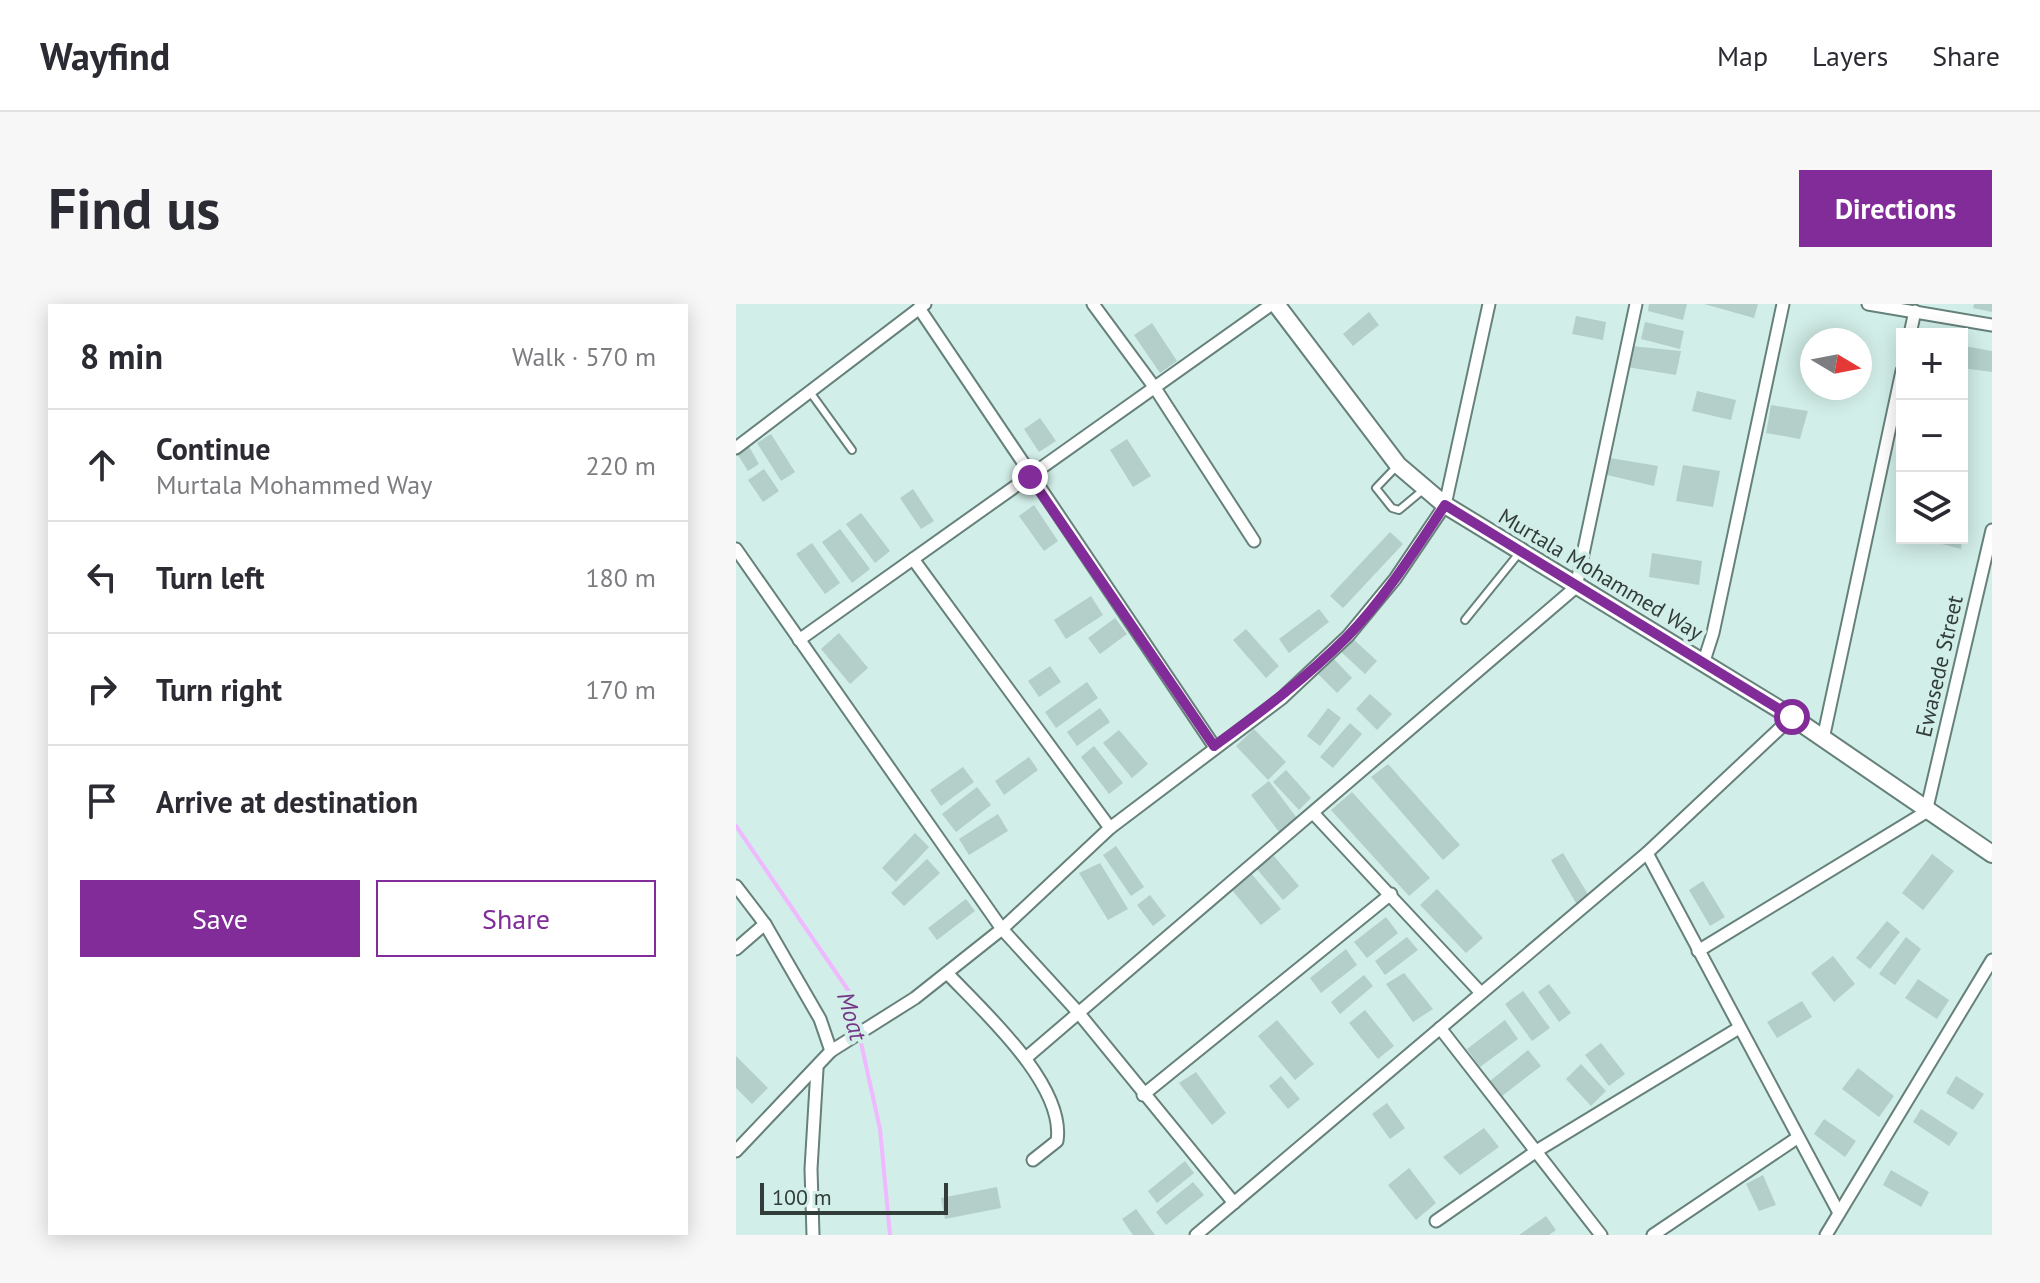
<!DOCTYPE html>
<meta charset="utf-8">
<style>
:root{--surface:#fff;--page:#f7f7f7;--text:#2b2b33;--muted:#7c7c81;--line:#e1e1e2;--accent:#822c9a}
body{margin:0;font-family:"PT Sans",sans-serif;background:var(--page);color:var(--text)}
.controls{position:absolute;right:24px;top:24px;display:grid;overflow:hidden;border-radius:0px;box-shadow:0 4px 20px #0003}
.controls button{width:72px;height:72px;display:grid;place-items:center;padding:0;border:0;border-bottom:2px solid var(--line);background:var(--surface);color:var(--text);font:40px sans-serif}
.compass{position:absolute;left:1064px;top:24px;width:72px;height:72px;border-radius:50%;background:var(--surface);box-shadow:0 4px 20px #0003;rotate:100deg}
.scale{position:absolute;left:24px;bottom:20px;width:188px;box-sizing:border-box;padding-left:8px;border:4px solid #323d3a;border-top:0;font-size:22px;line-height:28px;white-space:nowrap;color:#323d3a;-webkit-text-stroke:6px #d2eee8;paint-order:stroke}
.stop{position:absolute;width:24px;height:24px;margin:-18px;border:6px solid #822c9a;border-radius:50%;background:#fff}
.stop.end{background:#822c9a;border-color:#fff;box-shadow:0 2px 8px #0008}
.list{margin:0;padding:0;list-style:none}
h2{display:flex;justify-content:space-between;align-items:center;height:104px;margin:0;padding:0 32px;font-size:34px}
h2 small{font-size:26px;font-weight:400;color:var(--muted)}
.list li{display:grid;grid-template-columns:52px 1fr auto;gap:24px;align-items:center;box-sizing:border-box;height:112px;padding:0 32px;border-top:2px solid var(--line)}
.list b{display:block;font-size:30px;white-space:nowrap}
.list p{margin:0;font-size:26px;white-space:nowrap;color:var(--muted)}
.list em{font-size:26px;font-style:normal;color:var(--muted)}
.actions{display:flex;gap:16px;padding:24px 32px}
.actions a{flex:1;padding:18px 0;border:2px solid var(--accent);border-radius:0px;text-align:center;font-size:28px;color:var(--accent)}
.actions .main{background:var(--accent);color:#fff}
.icon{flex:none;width:44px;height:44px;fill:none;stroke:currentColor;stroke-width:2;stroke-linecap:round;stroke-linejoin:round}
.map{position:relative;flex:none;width:1256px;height:931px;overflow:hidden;border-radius:0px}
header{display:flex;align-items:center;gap:48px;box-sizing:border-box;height:112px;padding:0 40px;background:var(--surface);border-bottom:2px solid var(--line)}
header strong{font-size:38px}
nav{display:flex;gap:44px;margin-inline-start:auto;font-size:28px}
.intro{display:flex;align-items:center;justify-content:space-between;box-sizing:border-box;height:192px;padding:0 48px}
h1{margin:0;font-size:56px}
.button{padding:20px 36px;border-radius:0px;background:var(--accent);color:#fff;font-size:28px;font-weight:700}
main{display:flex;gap:48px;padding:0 48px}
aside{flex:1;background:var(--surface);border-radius:0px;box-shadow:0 4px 20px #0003}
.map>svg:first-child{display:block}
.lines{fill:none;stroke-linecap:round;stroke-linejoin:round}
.stream{stroke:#eeb9ff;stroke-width:4}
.building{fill:#b4cfc9}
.lane-casing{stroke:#66807a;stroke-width:10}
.street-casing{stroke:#66807a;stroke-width:15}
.secondary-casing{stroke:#66807a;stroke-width:20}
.lane{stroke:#fff;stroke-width:6}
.street{stroke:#fff;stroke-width:11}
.secondary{stroke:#fff;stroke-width:16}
.route{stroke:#822c9a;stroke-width:10}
.labels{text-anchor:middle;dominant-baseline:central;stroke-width:8;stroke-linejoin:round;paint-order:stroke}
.street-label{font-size:22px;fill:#323d3a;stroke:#d2eee8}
.water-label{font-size:24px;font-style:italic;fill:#743686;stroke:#d2eee8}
</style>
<header>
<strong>Wayfind</strong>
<nav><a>Map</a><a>Layers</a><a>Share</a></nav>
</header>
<div class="intro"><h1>Find us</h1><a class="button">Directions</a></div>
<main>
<aside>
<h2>8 min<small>Walk · 570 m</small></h2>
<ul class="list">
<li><svg class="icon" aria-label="ahead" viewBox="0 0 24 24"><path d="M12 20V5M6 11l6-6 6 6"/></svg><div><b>Continue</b><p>Murtala Mohammed Way</p></div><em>220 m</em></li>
<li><svg class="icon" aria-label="left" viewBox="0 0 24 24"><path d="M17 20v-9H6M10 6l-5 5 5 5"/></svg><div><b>Turn left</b></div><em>180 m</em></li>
<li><svg class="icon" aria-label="right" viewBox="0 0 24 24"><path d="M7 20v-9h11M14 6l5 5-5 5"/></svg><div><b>Turn right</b></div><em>170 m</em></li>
<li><svg class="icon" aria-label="arrive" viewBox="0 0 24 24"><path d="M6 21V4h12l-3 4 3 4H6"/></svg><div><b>Arrive at destination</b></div></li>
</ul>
<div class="actions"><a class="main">Save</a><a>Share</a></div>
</aside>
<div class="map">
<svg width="1256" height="931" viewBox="0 0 1256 931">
<rect width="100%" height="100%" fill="#d2eee8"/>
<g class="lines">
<!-- stream -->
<polyline class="stream" points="0,522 114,689 144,825 154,931"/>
</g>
<!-- building -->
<g class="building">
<polygon points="913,0 951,0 947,16 912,7"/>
<polygon points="968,0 1022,0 1018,14"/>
<polygon points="1238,0 1256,0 1256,8 1237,4"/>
<polygon points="633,8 643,21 617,42 607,30"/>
<polygon points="840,12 870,18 867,36 836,30"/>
<polygon points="909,18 948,27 944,45 905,35"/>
<polygon points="416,19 441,57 424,69 398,31"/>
<polygon points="895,42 945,47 940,71 891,63"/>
<polygon points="1228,42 1256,47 1256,68 1226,64"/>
<polygon points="961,87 1000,96 995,116 956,107"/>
<polygon points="1166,99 1166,124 1159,122"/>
<polygon points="1035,101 1072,107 1064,135 1030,129"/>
<polygon points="304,114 320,137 303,148 288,125"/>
<polygon points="35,130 59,168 45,177 21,139"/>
<polygon points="391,135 415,172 397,183 374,146"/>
<polygon points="12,141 23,160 12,167 0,148"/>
<polygon points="874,154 922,162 918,182 871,171"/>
<polygon points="947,161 984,167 977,203 940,197"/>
<polygon points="28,165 43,187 27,198 12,176"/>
<polygon points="177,185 198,217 185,225 164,194"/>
<polygon points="298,201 322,237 308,247 283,212"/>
<polygon points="125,209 154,247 139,259 110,220"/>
<polygon points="104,225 134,265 116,279 86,238"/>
<polygon points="654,228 667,240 607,304 594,292"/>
<polygon points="1187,234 1226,234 1225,245 1187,235"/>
<polygon points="76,239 104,279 89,290 60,250"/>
<polygon points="916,249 966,257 963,281 913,273"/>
<polygon points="355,292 367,311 330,335 318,316"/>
<polygon points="583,305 593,318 553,349 543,335"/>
<polygon points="379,314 391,330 364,350 352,334"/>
<polygon points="510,325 543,362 530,374 497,336"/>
<polygon points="103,329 132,364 114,380 85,345"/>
<polygon points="615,333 641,357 629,370 603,346"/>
<polygon points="596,353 616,374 601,389 580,368"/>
<polygon points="314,362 325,378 303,393 292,377"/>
<polygon points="351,378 362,394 320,424 309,408"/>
<polygon points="634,390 656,410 641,426 620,405"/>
<polygon points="364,404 374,418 341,442 331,428"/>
<polygon points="592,404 605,414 584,442 571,432"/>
<polygon points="614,419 626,430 597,464 584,453"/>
<polygon points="518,425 550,458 532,476 500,442"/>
<polygon points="383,426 412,460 396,474 367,439"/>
<polygon points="358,442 387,479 373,490 345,453"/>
<polygon points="293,453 302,466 268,491 259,477"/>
<polygon points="652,460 724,541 707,556 635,473"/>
<polygon points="227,463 238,478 205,502 194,486"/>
<polygon points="550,466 575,494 563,506 537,478"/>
<polygon points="533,477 561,514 543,528 515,491"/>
<polygon points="241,483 255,501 220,528 206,510"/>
<polygon points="616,488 694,574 673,592 595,506"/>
<polygon points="262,510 272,527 233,551 223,535"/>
<polygon points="179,529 193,543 160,578 146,564"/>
<polygon points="380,542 408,583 395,592 367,551"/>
<polygon points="827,549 853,592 840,599 815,556"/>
<polygon points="1196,550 1218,567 1187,606 1166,589"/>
<polygon points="538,552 563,582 547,596 521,565"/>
<polygon points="191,555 204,569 168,602 155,589"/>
<polygon points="364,559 392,605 372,616 343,569"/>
<polygon points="514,568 545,605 525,621 495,585"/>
<polygon points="967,577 989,613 974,622 953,586"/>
<polygon points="701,585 747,634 730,649 684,601"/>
<polygon points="414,591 430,612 417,622 401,601"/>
<polygon points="230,595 239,607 201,636 192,624"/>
<polygon points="650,613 662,629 631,654 618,638"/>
<polygon points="1151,617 1164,628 1134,665 1120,654"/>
<polygon points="671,633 682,646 649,671 639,657"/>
<polygon points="1170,633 1185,645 1159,681 1143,670"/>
<polygon points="610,645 621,661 585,689 574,674"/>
<polygon points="1097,652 1119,680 1098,698 1075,669"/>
<polygon points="668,669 697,705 677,718 650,680"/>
<polygon points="628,671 637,682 604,710 595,698"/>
<polygon points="1182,675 1213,696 1201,715 1169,694"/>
<polygon points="813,680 835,709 823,718 802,688"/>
<polygon points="787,687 814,724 796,737 769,700"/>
<polygon points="1066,697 1076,713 1041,734 1031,718"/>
<polygon points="629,706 658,742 642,755 613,719"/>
<polygon points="541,716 578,760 559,776 522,732"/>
<polygon points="769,716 782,735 744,763 731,745"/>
<polygon points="865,739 889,770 873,782 849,751"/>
<polygon points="792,746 805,762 766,792 754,777"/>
<polygon points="0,752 32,784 16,800 0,784"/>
<polygon points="845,760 870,787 855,802 830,775"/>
<polygon points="1122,764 1158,792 1143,813 1106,785"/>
<polygon points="460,768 490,809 476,821 443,779"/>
<polygon points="545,772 564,795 552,805 533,782"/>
<polygon points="1220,772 1248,790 1237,806 1210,789"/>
<polygon points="651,799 669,824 654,835 636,810"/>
<polygon points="1185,805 1222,829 1213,842 1177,818"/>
<polygon points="1088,815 1120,837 1109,853 1078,830"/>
<polygon points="748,824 763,843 724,871 707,853"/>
<polygon points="449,857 458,869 421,899 412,887"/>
<polygon points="673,864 700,899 680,916 652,881"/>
<polygon points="1155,866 1193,888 1185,903 1147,881"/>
<polygon points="1027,871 1040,901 1023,907 1010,880"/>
<polygon points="457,878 468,891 430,921 420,908"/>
<polygon points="261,883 265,904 209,915 205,894"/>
<polygon points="400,905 419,931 397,931 386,915"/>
<polygon points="810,912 820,926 813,931 783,931"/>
</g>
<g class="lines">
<!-- lane casing -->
<g class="lane-casing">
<g id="lane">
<polyline points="74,88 116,146"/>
<polyline points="662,161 640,184 656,204 663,206 687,186"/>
<polyline points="729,316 784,248"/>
</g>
</g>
<!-- street casing -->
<g class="street-casing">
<g id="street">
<polyline points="357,0 419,84 518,237"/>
<polyline points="1132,0 1256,21"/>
<polyline points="183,4 478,442"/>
<polyline points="1174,30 1179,7"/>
<polyline points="0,144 189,0"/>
<polyline points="0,245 266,625 341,707 498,899"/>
<polyline points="177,255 374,524"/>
<polyline points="63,336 536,0"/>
<polyline points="968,357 977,329 1047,0"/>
<polyline points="1087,435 1166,67"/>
<polyline points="577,509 745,689"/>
<polyline points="911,549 1103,909"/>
<polyline points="0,582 29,620"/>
<polyline points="0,645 29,620 84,715 95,747"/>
<polyline points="962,647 1190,508 1256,226"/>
<path d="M211 669C246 706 330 781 321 837L297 856"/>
<polyline points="704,724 865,931"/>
<polyline points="291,753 840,283 900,0"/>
<polyline points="407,791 655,590"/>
<polyline points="0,847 95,747 179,694 266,625 374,524 546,394 612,332 659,275 709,201 753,0"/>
<polyline points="700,917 802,846 1003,724"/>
<polyline points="77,931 75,865 81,765"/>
<polyline points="460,931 911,549 1056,413"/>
<polyline points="917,931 1061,834"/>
<polyline points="1090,931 1256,656"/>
</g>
</g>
<!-- secondary casing -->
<g class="secondary-casing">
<polyline id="secondary" points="540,0 662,161 709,201 1056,413 1256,550"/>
</g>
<!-- lane -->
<use href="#lane" class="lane"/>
<!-- street -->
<use href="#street" class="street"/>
<!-- secondary -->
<use href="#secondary" class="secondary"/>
</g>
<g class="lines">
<!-- route -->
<path class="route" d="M294 173 478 442C525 408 570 374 611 333 649 294 679 246 709 201L1056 413"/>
</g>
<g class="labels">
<!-- street labels -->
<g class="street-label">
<text transform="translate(865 270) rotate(31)">Murtala Mohammed Way</text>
<text transform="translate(1203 362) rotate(-77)">Ewasede Street</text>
</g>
<!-- water labels -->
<g class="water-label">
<text transform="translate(116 712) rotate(73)">Moat</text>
</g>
</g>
</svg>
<div class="controls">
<button>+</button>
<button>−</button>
<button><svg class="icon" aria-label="layers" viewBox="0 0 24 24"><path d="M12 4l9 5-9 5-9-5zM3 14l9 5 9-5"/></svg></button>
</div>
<svg class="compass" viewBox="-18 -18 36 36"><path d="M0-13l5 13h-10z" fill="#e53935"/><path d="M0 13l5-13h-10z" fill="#7c7c81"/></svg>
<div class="scale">100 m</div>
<div class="stop" style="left:1056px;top:413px"></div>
<div class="stop end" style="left:294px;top:173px"></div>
</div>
</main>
